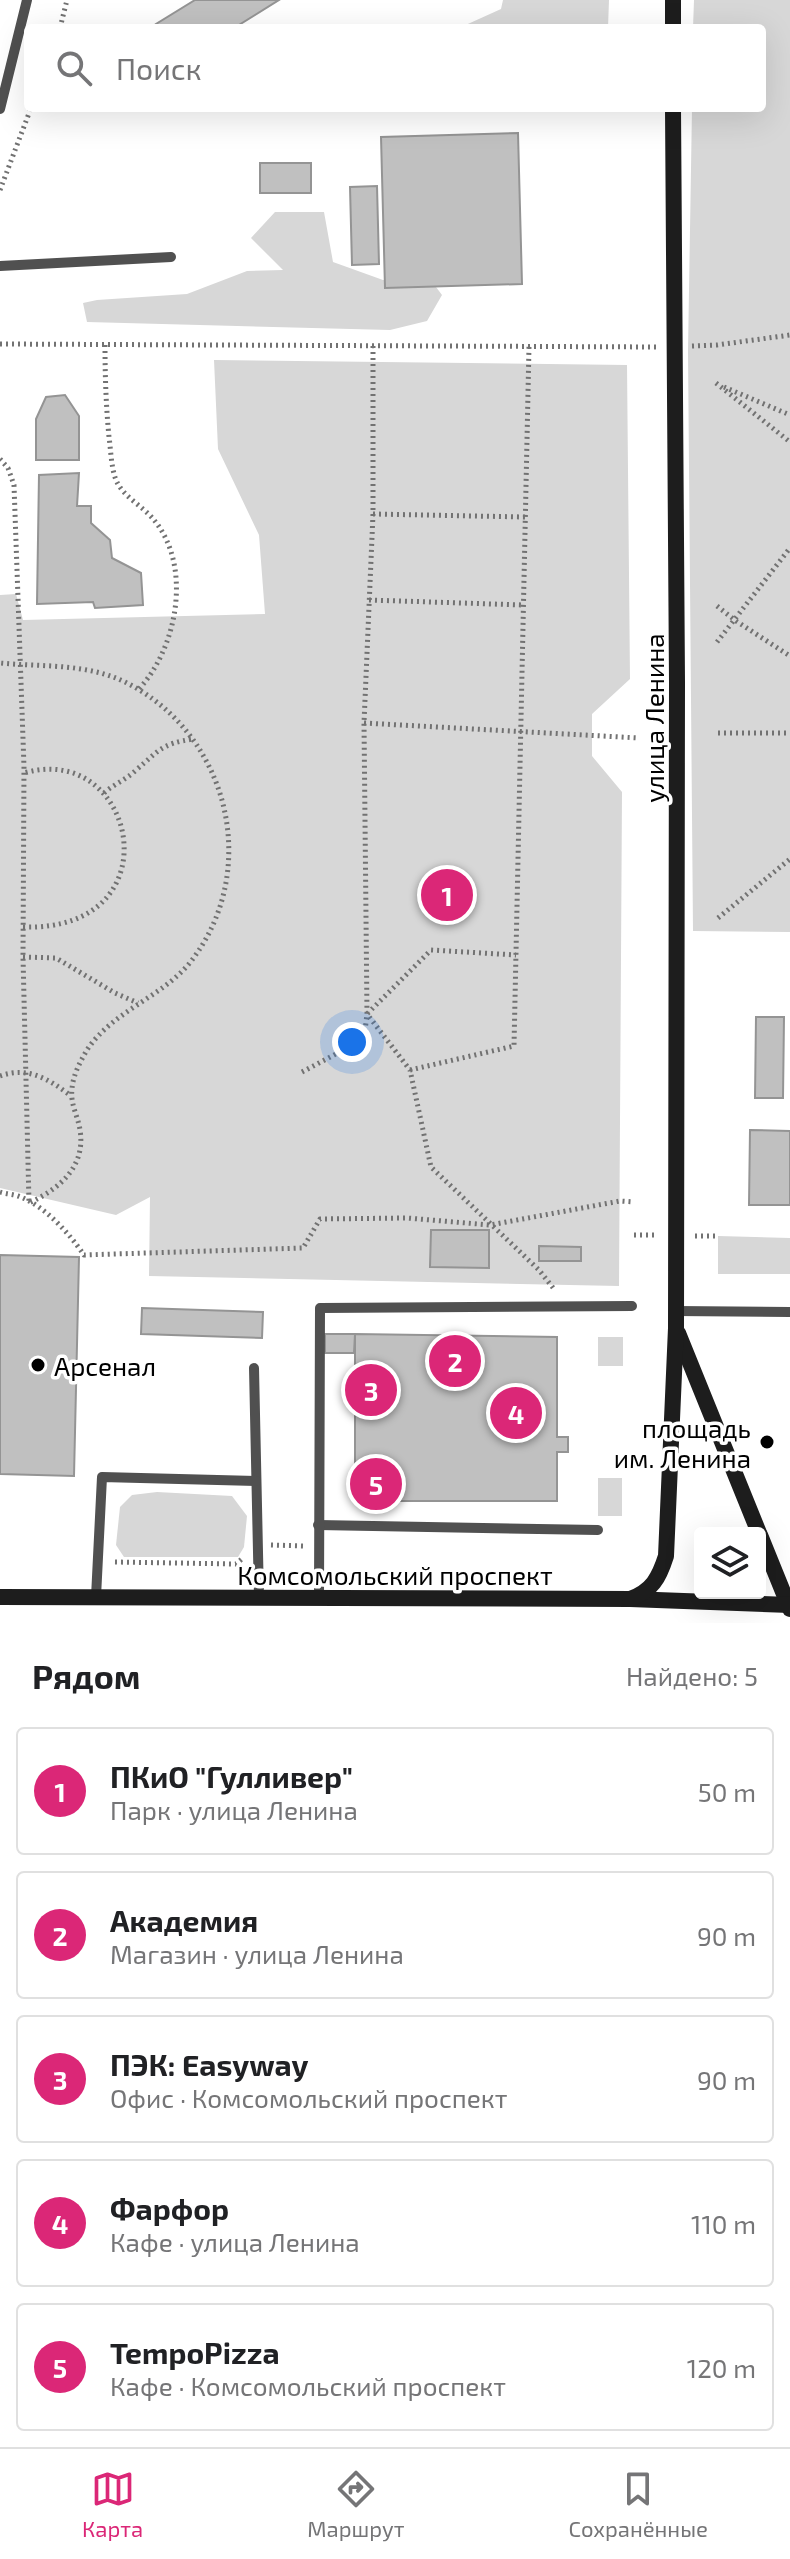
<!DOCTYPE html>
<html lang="ru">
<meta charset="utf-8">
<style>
:root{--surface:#fff;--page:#f2f2f2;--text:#202124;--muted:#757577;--line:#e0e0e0;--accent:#db2777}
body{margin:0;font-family:"Exo 2",sans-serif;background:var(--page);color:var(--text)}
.controls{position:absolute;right:24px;bottom:24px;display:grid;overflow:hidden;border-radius:8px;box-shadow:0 8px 32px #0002}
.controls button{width:72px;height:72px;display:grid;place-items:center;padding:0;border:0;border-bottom:2px solid var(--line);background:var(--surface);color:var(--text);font:40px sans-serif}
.you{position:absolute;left:352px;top:1042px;width:28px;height:28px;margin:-20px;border:6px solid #fff;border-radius:50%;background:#1a73e8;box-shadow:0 0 0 12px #1a73e833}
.badge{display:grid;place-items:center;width:52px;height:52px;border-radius:50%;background:var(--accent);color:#fff;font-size:26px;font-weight:700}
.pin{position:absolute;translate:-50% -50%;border:4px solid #fff;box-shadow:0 2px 8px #0006}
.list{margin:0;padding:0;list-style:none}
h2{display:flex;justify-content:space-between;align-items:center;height:104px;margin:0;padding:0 32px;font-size:34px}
h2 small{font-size:26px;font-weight:400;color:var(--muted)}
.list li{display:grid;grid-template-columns:52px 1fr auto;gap:24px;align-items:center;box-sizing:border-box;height:128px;margin:0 16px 16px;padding:0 16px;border:2px solid var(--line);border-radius:8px}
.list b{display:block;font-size:30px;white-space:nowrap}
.list p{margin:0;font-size:26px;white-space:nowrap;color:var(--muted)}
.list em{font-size:26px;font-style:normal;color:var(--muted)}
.icon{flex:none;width:44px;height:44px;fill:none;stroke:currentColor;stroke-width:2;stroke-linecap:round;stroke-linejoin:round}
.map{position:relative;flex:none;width:790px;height:1623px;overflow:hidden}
.search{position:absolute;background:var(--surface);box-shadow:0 8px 32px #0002;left:24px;right:24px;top:24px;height:88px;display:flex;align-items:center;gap:20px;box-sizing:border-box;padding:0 28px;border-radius:8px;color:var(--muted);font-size:30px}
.sheet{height:824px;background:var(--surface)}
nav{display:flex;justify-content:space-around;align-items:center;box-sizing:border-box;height:112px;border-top:2px solid var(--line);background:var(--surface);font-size:22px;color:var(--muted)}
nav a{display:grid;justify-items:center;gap:4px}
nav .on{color:var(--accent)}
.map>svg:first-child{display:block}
.green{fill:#d7d7d7}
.building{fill:#c0c0c0;stroke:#949494;stroke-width:2}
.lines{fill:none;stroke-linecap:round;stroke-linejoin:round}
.path{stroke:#727272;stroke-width:5;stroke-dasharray:2 4;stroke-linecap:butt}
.lane{stroke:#505050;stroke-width:10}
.secondary{stroke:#1d1d1d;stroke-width:16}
.poi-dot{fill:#000;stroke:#fff;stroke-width:3}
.labels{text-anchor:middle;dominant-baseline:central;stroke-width:7;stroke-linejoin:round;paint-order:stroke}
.street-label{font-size:26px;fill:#000;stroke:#fff}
.poi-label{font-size:26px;fill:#000;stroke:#fff;text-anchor:start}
</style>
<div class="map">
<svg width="790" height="1623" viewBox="0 0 790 1623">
<rect width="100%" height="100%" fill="#fff"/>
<!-- green -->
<g class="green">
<polygon points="503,0 609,0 608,28 528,28 527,25 459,28 501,9"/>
<polygon points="694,0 790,0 790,932 693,931 688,351 692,108 762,108 762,28 693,28"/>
<polygon points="275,212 324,212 333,262 383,280 430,279 442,295 427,321 390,330 87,322 83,303 97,300 187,294 247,271 283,270 251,238"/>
<polygon points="214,360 627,365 630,679 592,714 592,756 622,792 619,1286 149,1276 150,1197 116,1215 0,1188 0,595 16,594 23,620 265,614 259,535 218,449"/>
<polygon points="718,1236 790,1238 790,1274 718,1274"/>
<rect x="598" y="1337" width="25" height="29"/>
<rect x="598" y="1478" width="24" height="38"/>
<polygon points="157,1492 232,1496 247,1516 244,1547 238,1557 124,1557 116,1545 120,1507 132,1495"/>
</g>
<!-- building -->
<g class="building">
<polygon points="195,0 279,0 234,28 159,28 156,24"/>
<polygon points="518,133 522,284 385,288 381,137"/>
<rect x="260" y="163" width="51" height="30"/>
<polygon points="377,186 379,264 352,265 350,187"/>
<polygon points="65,395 79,416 79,460 36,460 36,419 46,397"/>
<polygon points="79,473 77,506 91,506 91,523 110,540 112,558 141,573 143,605 95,608 93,602 37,604 39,475"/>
<polygon points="756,1017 784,1017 783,1098 755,1098"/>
<polygon points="750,1130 790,1131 790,1205 749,1205"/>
<polygon points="431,1230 489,1230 489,1268 430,1267"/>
<polygon points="539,1246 581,1247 581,1261 539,1261"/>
<polygon points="0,1255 79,1257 74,1476 0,1474"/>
<polygon points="142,1308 263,1312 262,1338 141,1334"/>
<polygon points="325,1334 355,1334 354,1353 325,1353"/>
<polygon points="355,1334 557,1337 557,1437 568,1437 568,1452 557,1452 557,1501 355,1501"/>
</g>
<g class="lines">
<!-- path -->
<g class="path">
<polyline points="60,28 67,0"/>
<polyline points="0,190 31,108"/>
<polyline points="0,344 658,347"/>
<path d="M105 345C105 376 106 406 109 437 111 451 111 467 116 480 123 497 143 506 154 520 193 567 177 649 138 690"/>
<polyline points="373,346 373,514 364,723 367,1014 410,1070 431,1167 539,1270 554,1289"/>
<polyline points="692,346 717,345 790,335"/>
<polyline points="716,383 790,442"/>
<polyline points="724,387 790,415"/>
<path d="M0 459 8 468 14 485 24 767 23 957 29 1203C59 1189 86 1167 80 1130 78 1116 70 1104 72 1089 73 1075 80 1062 87 1050 113 1010 164 997 192 960 262 868 228 733 125 682 86 663 41 667 0 663"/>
<polyline points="373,514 525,517"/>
<polyline points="369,600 523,605"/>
<polyline points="717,606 736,621 790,656"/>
<polyline points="717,642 790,548"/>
<polyline points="364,723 639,738"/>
<polyline points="718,733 790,733"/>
<path d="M104 793C114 784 126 780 136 770 159 751 160 744 193 739"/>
<polyline points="718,918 790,859"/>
<path d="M23 927C177 932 137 740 24 773"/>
<polyline points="23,957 56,958 115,993 138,1003"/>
<polyline points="410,1070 514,1046 529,346"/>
<polyline points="302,1072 364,1039 367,1014 431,950 516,955"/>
<path d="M0 1076C28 1066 49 1079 71 1096"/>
<path d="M0 1192C6 1194 12 1194 18 1196 44 1205 69 1233 84 1255L303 1248 320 1219 407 1218 490 1225 620 1201 634 1202"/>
<polyline points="634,1235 657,1235"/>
<polyline points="695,1236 718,1236"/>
<polyline points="271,1545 305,1546"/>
<polyline points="115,1562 236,1564 243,1558"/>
</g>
<!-- lane -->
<g class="lane">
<polyline points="0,109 27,0"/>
<polyline points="0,266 171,257"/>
<polyline points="675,1311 790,1312"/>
<polyline points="254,1368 259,1598"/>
<polyline points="318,1525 598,1530"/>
<polyline points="96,1597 102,1477 256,1481"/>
<polyline points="319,1598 320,1308 632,1306"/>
</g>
<!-- secondary -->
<g class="secondary">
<polyline points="673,0 673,28"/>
<polyline points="678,1333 759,1533"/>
<polyline points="760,1535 790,1609"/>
<polyline points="0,1597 630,1599 790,1605"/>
<path d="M630 1599C652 1591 659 1578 666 1556L676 1328 677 683 673 108"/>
</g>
</g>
<!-- markers -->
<g class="poi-dot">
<circle cx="38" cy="1365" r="8"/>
<circle cx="767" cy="1442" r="8"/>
</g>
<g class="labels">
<!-- street labels -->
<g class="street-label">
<text transform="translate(653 718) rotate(-90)">улица Ленина</text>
<text x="395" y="1574">Комсомольский проспект</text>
</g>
<!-- poi labels -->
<g class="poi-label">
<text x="54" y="1365">Арсенал</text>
<text x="751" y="1427" text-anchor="end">площадь<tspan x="751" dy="30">им. Ленина</tspan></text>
</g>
</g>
</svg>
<div class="controls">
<button><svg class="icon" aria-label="layers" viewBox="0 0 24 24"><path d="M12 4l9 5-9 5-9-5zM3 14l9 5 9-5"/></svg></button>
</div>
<div class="you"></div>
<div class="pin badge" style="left:447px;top:895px">1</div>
<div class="pin badge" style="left:455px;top:1361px">2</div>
<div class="pin badge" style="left:371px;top:1390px">3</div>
<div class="pin badge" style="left:516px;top:1413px">4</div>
<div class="pin badge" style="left:376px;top:1484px">5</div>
<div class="search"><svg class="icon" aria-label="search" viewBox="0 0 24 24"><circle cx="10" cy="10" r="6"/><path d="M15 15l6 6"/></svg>Поиск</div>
</div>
<section class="sheet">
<h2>Рядом<small>Найдено: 5</small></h2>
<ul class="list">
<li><span class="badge">1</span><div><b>ПКиО &quot;Гулливер&quot;</b><p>Парк · улица Ленина</p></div><em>50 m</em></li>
<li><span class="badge">2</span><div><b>Академия</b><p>Магазин · улица Ленина</p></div><em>90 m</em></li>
<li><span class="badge">3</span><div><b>ПЭК: Easyway</b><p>Офис · Комсомольский проспект</p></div><em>90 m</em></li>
<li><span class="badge">4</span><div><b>Фарфор</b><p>Кафе · улица Ленина</p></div><em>110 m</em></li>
<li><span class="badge">5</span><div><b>TempoPizza</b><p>Кафе · Комсомольский проспект</p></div><em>120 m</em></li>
</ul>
</section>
<nav>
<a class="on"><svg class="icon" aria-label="map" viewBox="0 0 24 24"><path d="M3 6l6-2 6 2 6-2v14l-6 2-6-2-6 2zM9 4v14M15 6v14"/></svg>Карта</a>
<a><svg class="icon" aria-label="directions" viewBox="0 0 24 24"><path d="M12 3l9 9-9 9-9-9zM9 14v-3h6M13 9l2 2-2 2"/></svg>Маршрут</a>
<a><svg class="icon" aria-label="saved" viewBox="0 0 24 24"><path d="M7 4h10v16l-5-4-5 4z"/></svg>Сохранённые</a>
</nav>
